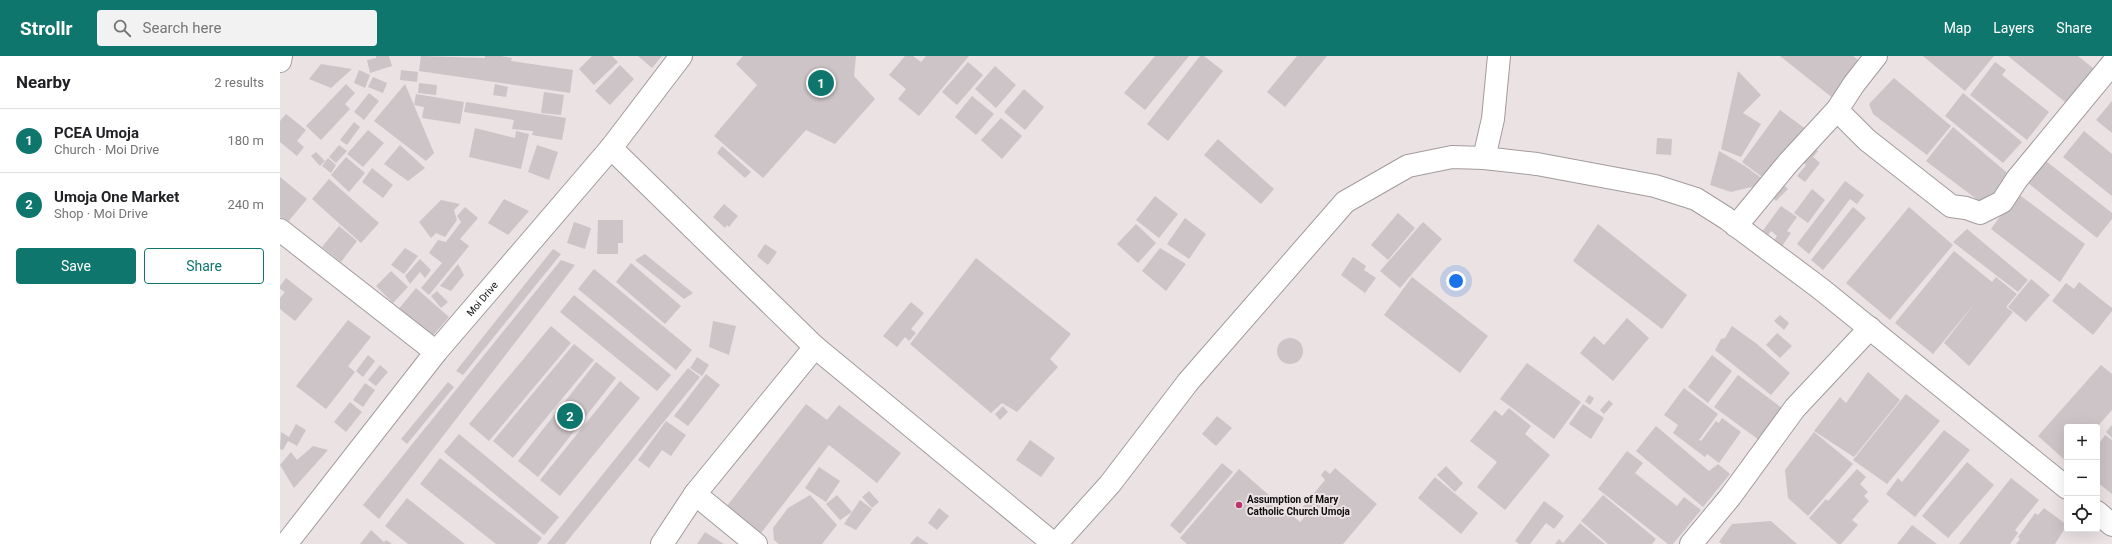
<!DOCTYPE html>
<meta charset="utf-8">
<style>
:root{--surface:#fff;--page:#f2f2f2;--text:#202124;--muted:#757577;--line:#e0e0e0;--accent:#0f766e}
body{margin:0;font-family:Roboto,sans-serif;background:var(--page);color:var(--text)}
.controls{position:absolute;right:12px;bottom:12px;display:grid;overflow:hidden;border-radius:4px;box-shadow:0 4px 16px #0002}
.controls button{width:36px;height:36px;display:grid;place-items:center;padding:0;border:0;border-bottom:1px solid var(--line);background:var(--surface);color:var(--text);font:20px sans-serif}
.you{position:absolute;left:1176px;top:225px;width:14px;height:14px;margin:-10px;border:3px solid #fff;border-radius:50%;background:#1a73e8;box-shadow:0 0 0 6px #1a73e833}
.badge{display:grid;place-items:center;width:26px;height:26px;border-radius:50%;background:var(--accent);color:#fff;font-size:13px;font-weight:700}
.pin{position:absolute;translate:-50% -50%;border:2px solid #fff;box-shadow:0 1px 4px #0006}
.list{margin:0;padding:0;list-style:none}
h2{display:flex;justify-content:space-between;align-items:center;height:52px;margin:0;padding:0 16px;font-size:17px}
h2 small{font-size:13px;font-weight:400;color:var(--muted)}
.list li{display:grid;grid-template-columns:26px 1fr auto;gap:12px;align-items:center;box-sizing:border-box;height:64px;padding:0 16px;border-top:1px solid var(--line)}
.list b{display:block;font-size:15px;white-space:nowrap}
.list p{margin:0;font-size:13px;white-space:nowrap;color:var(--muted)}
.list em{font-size:13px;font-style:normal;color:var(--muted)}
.actions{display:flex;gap:8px;padding:12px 16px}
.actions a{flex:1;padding:9px 0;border:1px solid var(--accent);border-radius:4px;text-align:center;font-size:14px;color:var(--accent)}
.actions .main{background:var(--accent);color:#fff}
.icon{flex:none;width:22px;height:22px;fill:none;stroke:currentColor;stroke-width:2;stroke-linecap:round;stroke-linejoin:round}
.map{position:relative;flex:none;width:1832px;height:488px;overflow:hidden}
header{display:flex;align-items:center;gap:24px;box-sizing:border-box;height:56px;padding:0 20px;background:var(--accent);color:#fff}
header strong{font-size:19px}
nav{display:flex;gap:22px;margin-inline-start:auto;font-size:14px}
.search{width:280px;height:36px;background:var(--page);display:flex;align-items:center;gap:10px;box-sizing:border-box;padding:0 14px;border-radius:4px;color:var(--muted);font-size:15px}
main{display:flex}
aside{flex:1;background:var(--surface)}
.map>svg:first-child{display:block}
.building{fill:#ccc4c6}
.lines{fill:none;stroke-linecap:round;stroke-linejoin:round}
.minor-casing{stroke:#a39b9d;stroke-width:24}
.minor{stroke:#fff;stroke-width:22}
.poi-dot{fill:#bd336d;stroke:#ebe2e4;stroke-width:1.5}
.labels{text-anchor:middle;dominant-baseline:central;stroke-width:4;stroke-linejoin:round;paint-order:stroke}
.street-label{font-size:10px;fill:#100d0e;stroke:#ebe2e4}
.poi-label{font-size:10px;font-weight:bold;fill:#100d0e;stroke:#ebe2e4;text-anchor:start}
</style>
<header>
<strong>Strollr</strong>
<div class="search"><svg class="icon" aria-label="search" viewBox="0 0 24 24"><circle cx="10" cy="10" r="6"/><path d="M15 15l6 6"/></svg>Search here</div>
<nav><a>Map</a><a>Layers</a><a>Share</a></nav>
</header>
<main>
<aside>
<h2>Nearby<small>2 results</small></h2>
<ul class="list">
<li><span class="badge">1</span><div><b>PCEA Umoja</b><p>Church · Moi Drive</p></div><em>180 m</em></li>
<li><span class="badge">2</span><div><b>Umoja One Market</b><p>Shop · Moi Drive</p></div><em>240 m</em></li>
</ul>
<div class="actions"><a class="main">Save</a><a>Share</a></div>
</aside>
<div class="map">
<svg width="1832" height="488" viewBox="0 0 1832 488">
<rect width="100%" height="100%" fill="#ebe2e4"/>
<!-- building -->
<g class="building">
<polygon points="96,0 109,0 112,10 90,17 87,4 96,2"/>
<polygon points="141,0 205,2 205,0 221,0 232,2 231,5 293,14 290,37 139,15"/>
<polygon points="312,0 332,0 338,6 314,29 299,13"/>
<polygon points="358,0 382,0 372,12"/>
<polygon points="463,0 576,0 574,20 595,43 555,88 526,74 483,122 434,80 477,29 456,8"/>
<polygon points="625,0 633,0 641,6 646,0 689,0 639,60 618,43 626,33 609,19"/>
<polygon points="875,0 909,0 865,54 844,37"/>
<polygon points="920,0 924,0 943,15 888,85 867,68"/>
<polygon points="1017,0 1047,0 1005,51 987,36"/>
<polygon points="1500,0 1573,0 1582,7 1554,43"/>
<polygon points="1643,0 1714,0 1685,35"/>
<polygon points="1728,0 1798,0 1818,16 1790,50"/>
<polygon points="688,6 703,19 677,49 662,36"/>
<polygon points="1715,6 1726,14 1722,19 1769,56 1747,84 1690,39"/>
<polygon points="41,8 72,13 51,32 29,23"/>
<polygon points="340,9 354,23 330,49 315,35"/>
<polygon points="715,10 736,29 716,52 695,33"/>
<polygon points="79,14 90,19 85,32 74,27"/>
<polygon points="121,14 138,16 137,26 120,24"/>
<polygon points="1458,15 1481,39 1463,57 1481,68 1461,101 1441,93"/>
<polygon points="93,21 107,27 103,37 88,31"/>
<polygon points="1614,22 1671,70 1647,99 1593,58 1589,48"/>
<polygon points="139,27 157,29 156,39 138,37"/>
<polygon points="66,28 75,37 65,48 70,53 41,84 26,70"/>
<polygon points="125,28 154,97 146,105 94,65"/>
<polygon points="215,28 228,31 226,41 213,39"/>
<polygon points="744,33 764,51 745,74 724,56"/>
<polygon points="264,36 284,39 281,59 261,57"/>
<polygon points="89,37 99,45 84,64 74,56"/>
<polygon points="1683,37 1742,86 1723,107 1665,60"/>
<polygon points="136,38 184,46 180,68 142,62 144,51 134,49"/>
<polygon points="692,40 714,58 696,79 675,61"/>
<polygon points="1832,45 1832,77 1816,64"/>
<polygon points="186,46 286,62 282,84 252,79 253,75 232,73 234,64 184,56"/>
<polygon points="1500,54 1527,74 1489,126 1462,106"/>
<polygon points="6,58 26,74 17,85 24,91 17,100 0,86 0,65"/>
<polygon points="721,62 742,80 722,103 701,84"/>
<polygon points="74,66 80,71 67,89 60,84"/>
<polygon points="1673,71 1731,120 1707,151 1646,105"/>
<polygon points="195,72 235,82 236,75 249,78 241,113 189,101"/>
<polygon points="88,74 104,87 83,111 67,98"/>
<polygon points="1804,75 1832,98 1832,140 1783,101"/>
<polygon points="1377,82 1392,83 1391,99 1376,98"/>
<polygon points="938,83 994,133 981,148 924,99"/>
<polygon points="59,89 67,95 56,107 49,101"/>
<polygon points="120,89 145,112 128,125 104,108"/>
<polygon points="257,89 278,96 269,124 248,116"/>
<polygon points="442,90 471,116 465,122 437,97"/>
<polygon points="1532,90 1538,95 1533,101 1540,107 1525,126 1517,120 1526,109 1521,104"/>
<polygon points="1439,95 1465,110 1488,127 1451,136 1430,129"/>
<polygon points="36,96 45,105 40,110 31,100"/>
<polygon points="66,101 85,117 69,136 51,119"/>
<polygon points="48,102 56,109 51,117 42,110"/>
<polygon points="1766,105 1832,157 1832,163 1817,182 1748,127"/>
<polygon points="92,112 113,129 103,142 82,126"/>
<polygon points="0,121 27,143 7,167 0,161"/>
<polygon points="49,123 99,167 81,187 32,143"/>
<polygon points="1565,125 1584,139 1577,148 1570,143 1529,198 1517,188"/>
<polygon points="1501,126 1508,133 1496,145 1489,138"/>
<polygon points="1532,133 1545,144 1528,167 1514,157"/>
<polygon points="1737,137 1805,188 1780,226 1711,173"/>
<polygon points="875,140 898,158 879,182 856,164"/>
<polygon points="224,143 249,155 228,179 208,167"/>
<polygon points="161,144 180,148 174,154 177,164 165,181 156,177 151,182 139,166"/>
<polygon points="444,148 458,160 449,171 447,169 445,172 433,161"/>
<polygon points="1501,150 1517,161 1507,175 1511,177 1498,196 1490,190 1497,180 1491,175 1487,181 1481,177"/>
<polygon points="185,151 198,162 180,183 189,190 149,239 141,232 162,207 149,197 158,184 166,186 181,166 177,160"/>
<polygon points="1573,151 1586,162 1543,214 1531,204"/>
<polygon points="1629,151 1673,189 1610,264 1566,227"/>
<polygon points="1118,157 1135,172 1108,204 1091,189"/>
<polygon points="905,162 926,178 909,203 887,188"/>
<polygon points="318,164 343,164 343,187 338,187 338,198 317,198"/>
<polygon points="294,166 311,172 305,193 287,187"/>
<polygon points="1143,166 1162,183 1120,232 1100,215"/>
<polygon points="856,168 876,187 858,207 837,188"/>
<polygon points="1318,168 1407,239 1382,273 1293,205"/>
<polygon points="59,170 77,185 61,206 42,191"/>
<polygon points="1687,173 1748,224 1738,236 1673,186"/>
<polygon points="485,188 497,196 488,209 477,200"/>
<polygon points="125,192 138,200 124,218 111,209"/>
<polygon points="880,192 906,208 886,235 862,215"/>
<polygon points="273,193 281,198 183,319 176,315"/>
<polygon points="1674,195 1712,226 1716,221 1737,238 1726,251 1733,256 1689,310 1664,287 1695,247 1653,298 1615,267"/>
<polygon points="365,198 413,237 404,243 355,204"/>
<polygon points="1073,201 1086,210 1084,214 1096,222 1085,237 1061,219"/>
<polygon points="696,202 791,278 770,303 778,311 737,356 722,347 711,357 630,288"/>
<polygon points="140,203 151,214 145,222 140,216 130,228 125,220"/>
<polygon points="281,204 295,209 99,463 83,449"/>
<polygon points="351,207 401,250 385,268 336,226"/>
<polygon points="178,208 184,219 171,235 160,230"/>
<polygon points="314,213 412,294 396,314 298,233"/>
<polygon points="111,215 128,231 113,247 96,230"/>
<polygon points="1132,221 1208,280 1180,317 1104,259"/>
<polygon points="6,222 33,243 15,265 0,253 0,242 5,236 0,233 0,230"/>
<polygon points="1751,223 1770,239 1746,266 1728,251"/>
<polygon points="1799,226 1832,252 1832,255 1813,279 1772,245 1786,227 1794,233"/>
<polygon points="136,232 169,261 150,283 117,255"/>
<polygon points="157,235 168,246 161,252 151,240"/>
<polygon points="294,239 391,319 377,335 280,256"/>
<polygon points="631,246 644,257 631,273 636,277 629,285 625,281 617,291 603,280"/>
<polygon points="1500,259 1509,267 1504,274 1494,265"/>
<polygon points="1347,262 1369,282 1333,325 1300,297 1314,280 1324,289"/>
<polygon points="68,264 91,281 68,310 75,316 46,353 16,330"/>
<polygon points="433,265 456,270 449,299 429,291"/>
<polygon points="271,270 291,287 209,385 189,368"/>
<polygon points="1452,270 1477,288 1510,317 1491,339 1435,294 1441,283 1445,282"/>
<polygon points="1497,277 1512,290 1500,302 1486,289"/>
<circle cx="1010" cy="295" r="13"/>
<polygon points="294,288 314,304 233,402 213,385"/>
<polygon points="88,299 95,305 83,321 76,315"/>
<polygon points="1432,299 1452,315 1428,347 1408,331"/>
<polygon points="417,301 429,309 422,320 410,312"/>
<polygon points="316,306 336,322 258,421 238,405"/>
<polygon points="1247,307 1301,346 1274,383 1220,343"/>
<polygon points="100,309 108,316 96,330 88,324"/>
<polygon points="1821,309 1832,318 1832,354 1817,371 1787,371 1787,406 1758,380"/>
<polygon points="408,312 420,321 285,488 267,488"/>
<polygon points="1588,316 1620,344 1574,401 1534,375 1560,341 1566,347"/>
<polygon points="426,318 440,329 408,370 394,360"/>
<polygon points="1458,319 1502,352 1479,384 1434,351"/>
<polygon points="340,325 360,342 280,440 260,424"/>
<polygon points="168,326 174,331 127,388 121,383"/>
<polygon points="85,327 95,334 83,351 73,344"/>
<polygon points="1404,332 1438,358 1419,384 1421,385 1436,365 1439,367 1442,362 1461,376 1439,407 1427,398 1425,401 1393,377 1398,369 1384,359"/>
<polygon points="1626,338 1660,365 1607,428 1573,404"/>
<polygon points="1309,339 1314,342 1310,349 1305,345"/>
<polygon points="1329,344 1333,348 1324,358 1320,354"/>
<polygon points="70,346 82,356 66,376 54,366"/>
<polygon points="526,348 547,364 559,349 621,397 597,427 549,389 481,477 447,450"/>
<polygon points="1303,348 1324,362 1311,383 1289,368"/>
<polygon points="723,350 728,356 720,364 715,358"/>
<polygon points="1229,352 1251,370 1245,378 1270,399 1225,454 1197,431 1217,406 1190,385 1215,354 1222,360"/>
<polygon points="937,360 952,372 936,390 922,378"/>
<polygon points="386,365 406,379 391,400 382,394 369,412 358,404"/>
<polygon points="16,368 26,374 17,390 8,385 3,394 0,393 1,376 9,381"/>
<polygon points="1832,369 1832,382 1826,376"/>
<polygon points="1376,370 1429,415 1438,408 1450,418 1423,451 1356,395"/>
<polygon points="1664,374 1690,394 1635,461 1606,438 1618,422 1622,426"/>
<polygon points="1534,376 1573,408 1528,460 1508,442 1505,414"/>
<polygon points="179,378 279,461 264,479 164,396"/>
<polygon points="1825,379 1832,384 1832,438 1817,426 1817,391"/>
<polygon points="750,384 775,402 761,421 736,404"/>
<polygon points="33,390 48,394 14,432 0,409 11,396 17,404"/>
<polygon points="1347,395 1363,407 1355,417 1397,450 1404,441 1421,454 1393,488 1388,488 1318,433"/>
<polygon points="160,402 262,482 257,488 216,488 140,428"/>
<polygon points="1687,406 1714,429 1668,482 1642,460"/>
<polygon points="942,407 953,416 900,478 890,469"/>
<polygon points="1166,410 1183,427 1175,436 1157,419"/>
<polygon points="539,411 560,425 546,446 525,432"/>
<polygon points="1055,412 1097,448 1063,488 907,488 900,482 959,413 1020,466 1027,458 1021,453 1045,424 1041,419 1045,414 1050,418"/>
<polygon points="1577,413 1586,421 1580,428 1588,436 1584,440 1589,445 1572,464 1578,469 1561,488 1558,488 1529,462 1546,443 1548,445"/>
<polygon points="1155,421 1198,457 1181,478 1138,442"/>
<polygon points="1731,422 1759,444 1735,474 1738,477 1730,488 1679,488"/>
<polygon points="589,435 599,446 592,452 582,441"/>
<polygon points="530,439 557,469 542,488 499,488 494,484 493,472 508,452"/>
<polygon points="557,439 572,456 560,464 546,448"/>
<polygon points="1323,439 1376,483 1372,488 1328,488 1301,465"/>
<polygon points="127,442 185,488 128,488 105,470"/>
<polygon points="580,444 592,453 576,474 564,468"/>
<polygon points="1264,445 1284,460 1274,473 1266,467 1250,488 1239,488 1235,485"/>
<polygon points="659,452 669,460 657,474 648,467"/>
<polygon points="1764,452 1787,469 1775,488 1736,488 1740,483 1738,481 1755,457 1758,459"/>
<polygon points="1491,465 1517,488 1442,488 1439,486 1452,468"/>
<polygon points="1300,467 1325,488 1275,488 1279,483 1283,487"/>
<polygon points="1632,469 1657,488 1617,488"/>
<polygon points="91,474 104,486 106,484 112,488 80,488"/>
<polygon points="425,476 444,488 417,488"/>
<polygon points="637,480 649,488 630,488"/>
</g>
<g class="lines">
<!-- minor casing -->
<g class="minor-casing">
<g id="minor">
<polyline points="1596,0 1574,28 1557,54 1587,84 1671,150 1686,152 1700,157 1722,146 1737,123 1832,8"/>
<polyline points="0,5 1,0"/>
<polyline points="331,92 535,291 774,488"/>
<polyline points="1204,102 1257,108 1375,130 1416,143 1446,162 1541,233 1787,432"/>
<polyline points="1456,170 1508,107 1557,54"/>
<polyline points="0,174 156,296"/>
<polyline points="415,438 476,488"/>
<polyline points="1817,456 1832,469"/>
<path id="s1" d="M6 488 156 296 331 92 401 0"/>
<polyline points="382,488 415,438 535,291"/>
<polyline points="776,488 830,428 908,326 1065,146 1128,110 1172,101 1204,102 1213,63 1219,0"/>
<polyline points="1411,488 1450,441 1515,352 1590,272"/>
</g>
</g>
<!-- minor -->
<use href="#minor" class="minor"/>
</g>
<!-- markers -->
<circle class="poi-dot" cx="959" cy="449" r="4"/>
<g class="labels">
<!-- street labels -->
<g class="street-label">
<text stroke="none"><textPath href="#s1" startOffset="314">Moi Drive</textPath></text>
</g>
<!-- poi labels -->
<g class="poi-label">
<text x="967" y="443">Assumption of Mary<tspan x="967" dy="12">Catholic Church Umoja</tspan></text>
</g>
</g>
</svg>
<div class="controls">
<button>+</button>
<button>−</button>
<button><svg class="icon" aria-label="locate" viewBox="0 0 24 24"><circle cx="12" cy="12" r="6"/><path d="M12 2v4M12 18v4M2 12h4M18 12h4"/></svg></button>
</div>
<div class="you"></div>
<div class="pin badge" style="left:541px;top:27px">1</div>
<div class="pin badge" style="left:290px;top:360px">2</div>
</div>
</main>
